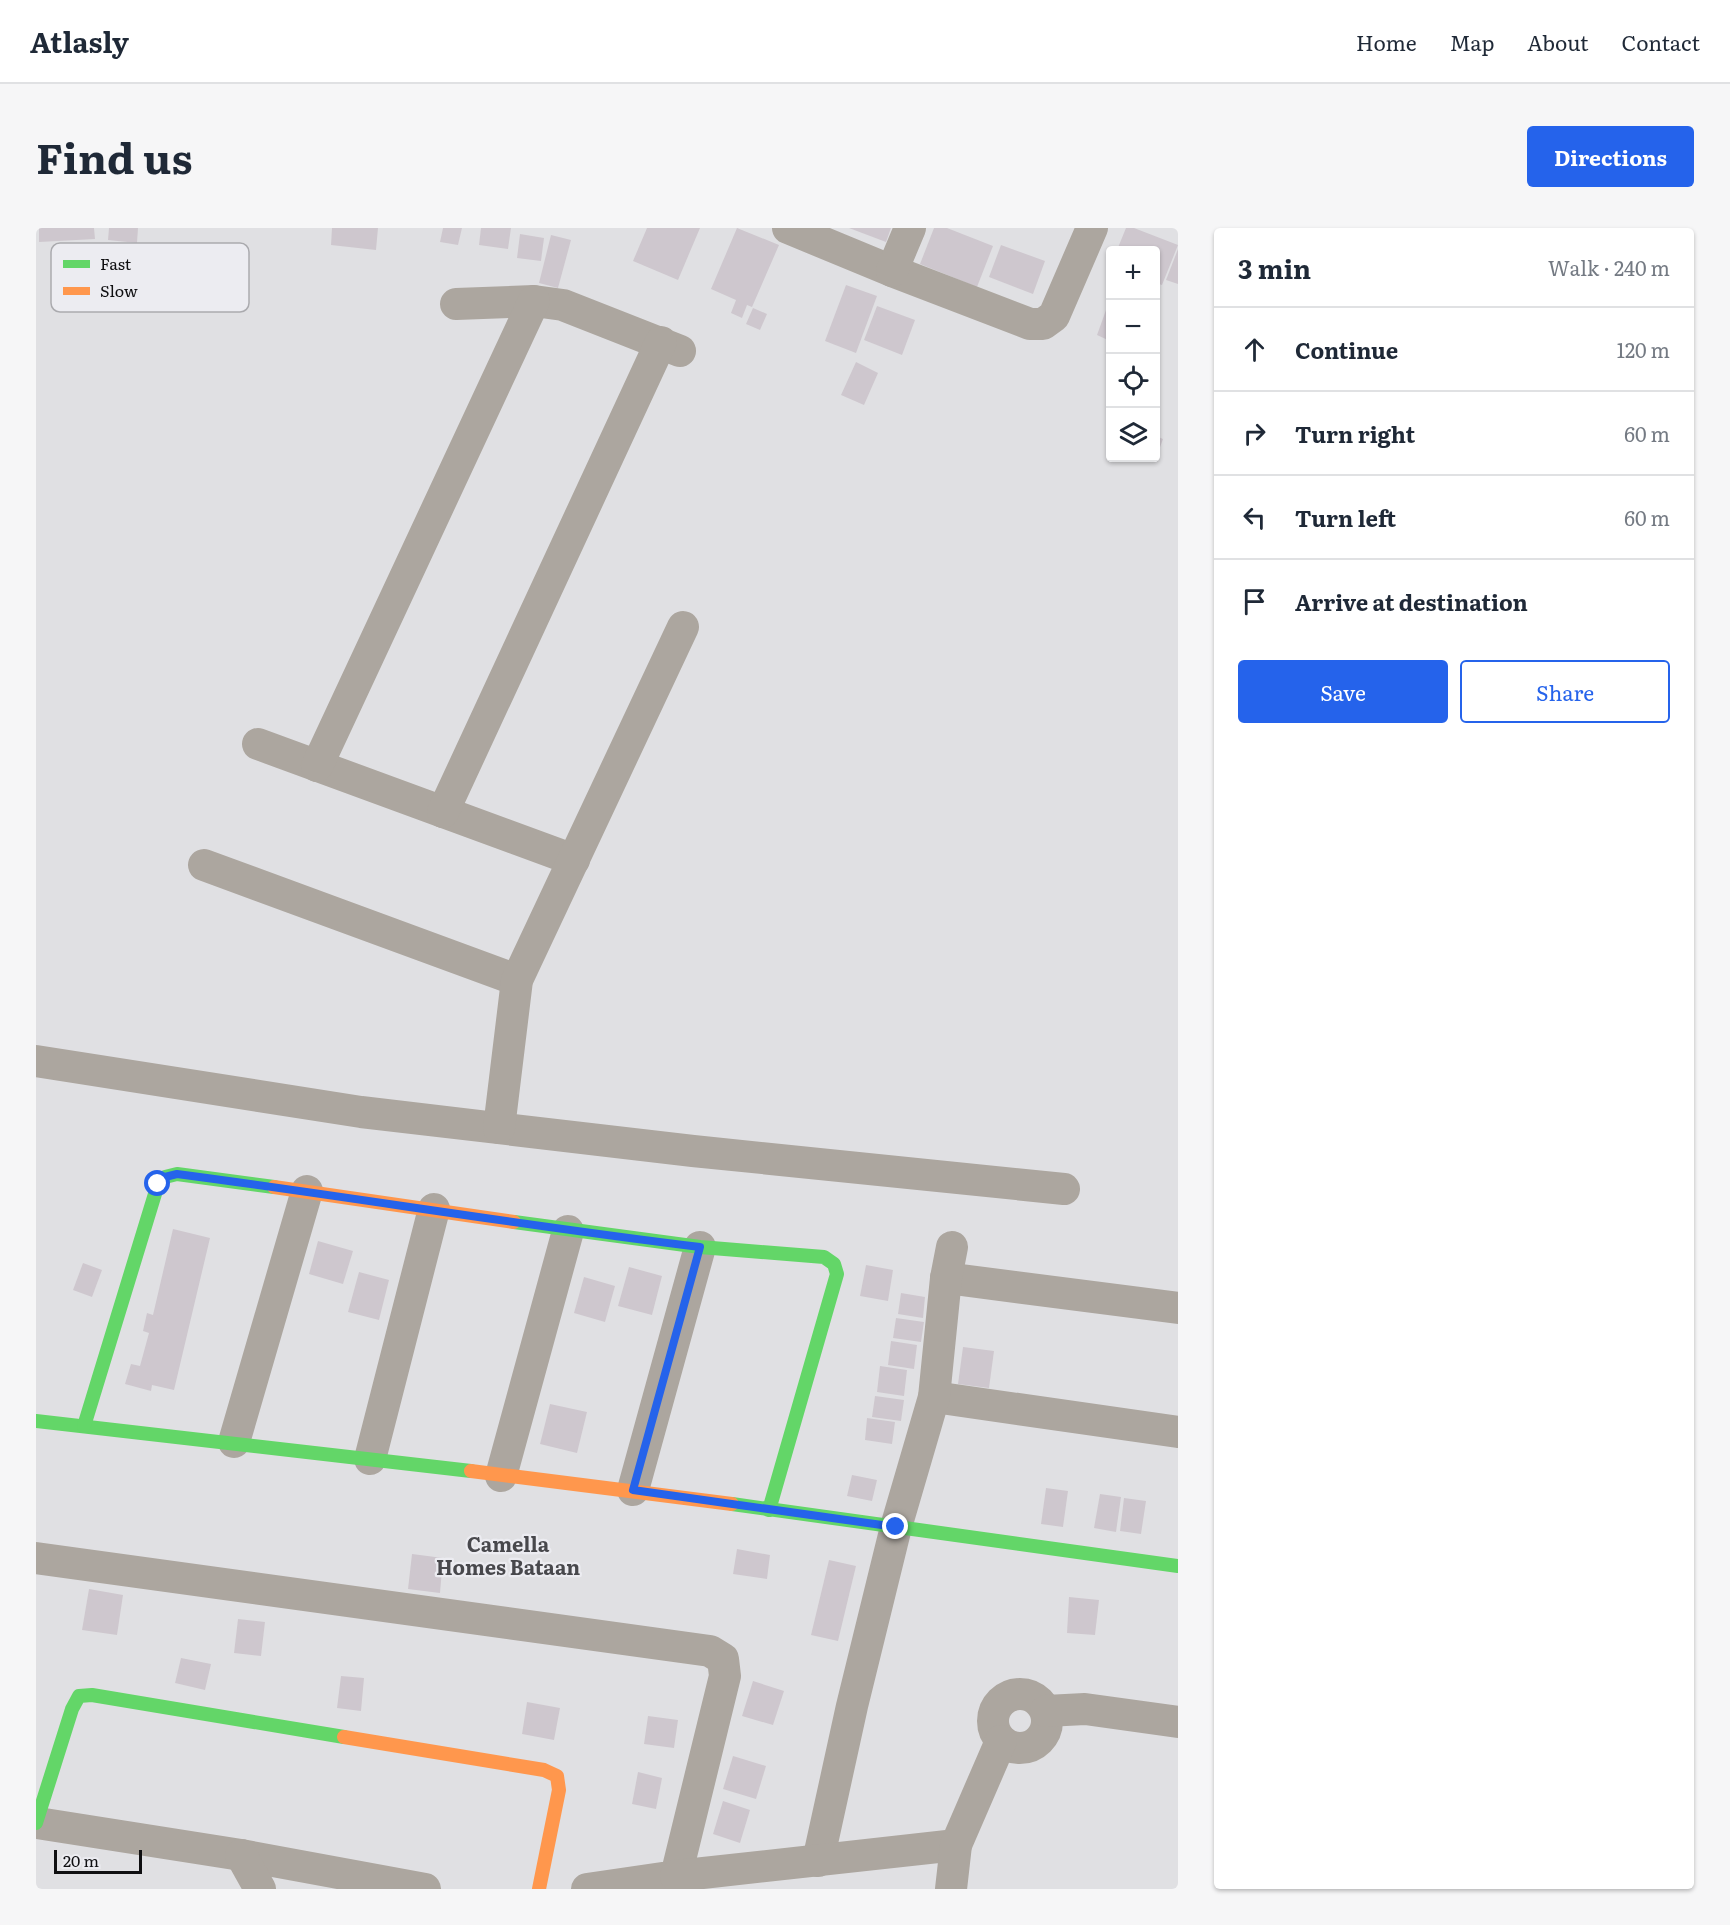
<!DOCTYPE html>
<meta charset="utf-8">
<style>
:root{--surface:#fff;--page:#f6f6f7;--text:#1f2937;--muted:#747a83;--line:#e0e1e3;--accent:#2563eb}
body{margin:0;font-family:Literata,serif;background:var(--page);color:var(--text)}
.controls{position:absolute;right:18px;top:18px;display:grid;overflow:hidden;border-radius:6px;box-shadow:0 2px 4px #0004}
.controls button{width:54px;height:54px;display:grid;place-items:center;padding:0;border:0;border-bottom:2px solid var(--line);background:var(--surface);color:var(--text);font:30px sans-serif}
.scale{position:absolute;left:18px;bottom:15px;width:88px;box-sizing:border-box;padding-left:6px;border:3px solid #0f0f11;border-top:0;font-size:16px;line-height:21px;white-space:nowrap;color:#0f0f11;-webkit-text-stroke:4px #ececf1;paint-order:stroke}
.stop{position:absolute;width:18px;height:18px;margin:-14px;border:4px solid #2563eb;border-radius:50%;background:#fff}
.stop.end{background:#2563eb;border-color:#fff;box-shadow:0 2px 6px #0008}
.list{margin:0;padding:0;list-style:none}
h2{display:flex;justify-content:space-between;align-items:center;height:78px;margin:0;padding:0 24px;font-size:26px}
h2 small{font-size:20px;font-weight:400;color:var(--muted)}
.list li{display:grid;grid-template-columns:39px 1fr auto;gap:18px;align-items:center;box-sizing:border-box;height:84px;padding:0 24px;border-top:2px solid var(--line)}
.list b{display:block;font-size:22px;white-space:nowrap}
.list em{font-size:20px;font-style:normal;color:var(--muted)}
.actions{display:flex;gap:12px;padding:18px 24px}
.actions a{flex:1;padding:14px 0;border:2px solid var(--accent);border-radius:6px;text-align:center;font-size:21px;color:var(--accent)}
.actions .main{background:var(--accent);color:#fff}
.icon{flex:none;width:33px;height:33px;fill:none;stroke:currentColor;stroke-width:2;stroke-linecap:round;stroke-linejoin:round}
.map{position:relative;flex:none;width:1142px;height:1661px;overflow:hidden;border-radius:6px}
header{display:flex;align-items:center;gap:36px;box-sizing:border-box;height:84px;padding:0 30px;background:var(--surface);border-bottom:2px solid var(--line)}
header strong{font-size:28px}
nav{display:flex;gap:33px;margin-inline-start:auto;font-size:21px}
.intro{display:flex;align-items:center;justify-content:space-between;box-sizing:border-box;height:144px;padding:0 36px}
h1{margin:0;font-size:42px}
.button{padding:15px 27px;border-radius:6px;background:var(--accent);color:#fff;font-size:21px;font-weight:700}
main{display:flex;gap:36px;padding:0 36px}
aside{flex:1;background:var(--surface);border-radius:6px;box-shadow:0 2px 4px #0004}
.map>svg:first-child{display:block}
.building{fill:#cec7ce}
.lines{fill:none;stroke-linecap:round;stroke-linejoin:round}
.street{stroke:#aca69f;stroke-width:32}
.fast{stroke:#63d668;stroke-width:14}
.slow{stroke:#ff974d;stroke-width:14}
.route{stroke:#2563eb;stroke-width:8}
.labels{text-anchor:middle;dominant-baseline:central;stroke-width:4.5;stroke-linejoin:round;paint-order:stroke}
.neighbourhood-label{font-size:20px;font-weight:bold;fill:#48484c;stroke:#ececf1}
.key{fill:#ececf1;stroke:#aaaaae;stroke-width:1.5}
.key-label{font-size:16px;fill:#0f0f11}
</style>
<header>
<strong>Atlasly</strong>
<nav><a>Home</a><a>Map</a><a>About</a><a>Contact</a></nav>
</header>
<div class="intro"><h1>Find us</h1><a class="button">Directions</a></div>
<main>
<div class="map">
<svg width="1142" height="1661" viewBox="0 0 1142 1661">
<rect width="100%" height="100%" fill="#e0e0e3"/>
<!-- building -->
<g class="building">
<polygon points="3,0 58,0 59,11 3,14"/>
<polygon points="73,0 102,0 101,15 72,12"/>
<polygon points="296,0 342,0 340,22 295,17"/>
<polygon points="407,0 426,0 422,17 404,14"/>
<polygon points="445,0 475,0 472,21 443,17"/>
<polygon points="611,0 664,0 642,52 597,33"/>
<polygon points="701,0 743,17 716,79 711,77 706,90 695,85 700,72 675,61"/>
<polygon points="813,0 855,0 850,14"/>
<polygon points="898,0 911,0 957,18 941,59 884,36"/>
<polygon points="1090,0 1098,0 1142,17 1126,57 1120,55 1120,22 1081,22"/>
<polygon points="484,6 508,10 505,33 481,30"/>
<polygon points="515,7 535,12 522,60 503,55"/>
<polygon points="965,17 1009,33 997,66 953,49"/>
<polygon points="1142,21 1142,56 1130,52"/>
<polygon points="810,57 841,68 820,125 789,113"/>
<polygon points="1074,71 1074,113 1061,107"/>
<polygon points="841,78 879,92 866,127 828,112"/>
<polygon points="717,80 731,86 724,102 710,96"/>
<polygon points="820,134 842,145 828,177 805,167"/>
<polygon points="1120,208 1127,211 1119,233 1110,230 1120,230"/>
<polygon points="137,1001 174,1010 138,1162 116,1157 115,1163 89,1156 95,1136 104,1138 113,1105 107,1103 111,1085 117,1087"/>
<polygon points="282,1013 317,1023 307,1056 273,1046"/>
<polygon points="47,1035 66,1042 56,1069 37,1062"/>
<polygon points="830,1037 857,1042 852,1073 824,1068"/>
<polygon points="593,1039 626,1048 616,1087 582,1078"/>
<polygon points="323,1044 353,1052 343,1092 312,1084"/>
<polygon points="548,1049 579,1058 569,1094 538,1085"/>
<polygon points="865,1065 889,1069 887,1090 862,1086"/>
<polygon points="860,1090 888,1094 885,1114 857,1110"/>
<polygon points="855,1113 881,1117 878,1141 852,1137"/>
<polygon points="927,1119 958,1123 953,1160 922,1156"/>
<polygon points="844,1138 871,1142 868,1168 841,1164"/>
<polygon points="839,1168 868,1172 865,1193 836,1189"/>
<polygon points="514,1176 551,1184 541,1225 504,1216"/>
<polygon points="831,1190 859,1194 856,1216 829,1212"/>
<polygon points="816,1247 841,1252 836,1273 811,1268"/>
<polygon points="1010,1260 1032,1263 1027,1299 1005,1296"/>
<polygon points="1064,1266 1085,1269 1080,1304 1058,1300"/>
<polygon points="1088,1270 1110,1273 1105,1306 1084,1303"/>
<polygon points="701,1321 734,1327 731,1351 697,1346"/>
<polygon points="376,1326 407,1330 404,1365 372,1361"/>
<polygon points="793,1332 820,1338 802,1413 775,1407"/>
<polygon points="53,1361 87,1367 81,1407 46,1402"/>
<polygon points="1033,1369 1063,1372 1059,1407 1031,1405"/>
<polygon points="202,1391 229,1394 225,1428 198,1425"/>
<polygon points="145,1430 175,1436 169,1462 139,1455"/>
<polygon points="305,1448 328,1450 325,1483 301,1480"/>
<polygon points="717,1453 748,1463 737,1497 706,1488"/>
<polygon points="491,1474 524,1480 518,1512 486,1506"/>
<polygon points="612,1488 642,1492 638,1520 608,1516"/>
<polygon points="697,1528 730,1538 720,1571 687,1561"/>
<polygon points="602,1544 626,1550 620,1581 596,1576"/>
<polygon points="687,1573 714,1582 704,1615 677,1606"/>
</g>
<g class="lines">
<!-- street -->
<g class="street">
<polyline points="752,0 856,43 994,96 1007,96 1018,88 1056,0"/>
<polyline points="856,43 874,0"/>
<polyline points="420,76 498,73 527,77 644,123"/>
<polyline points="222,516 538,632"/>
<polyline points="281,538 498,73"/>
<polyline points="407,584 625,114"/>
<polyline points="168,637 481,752"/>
<polyline points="0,833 325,884 657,923 1028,961"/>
<polyline points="463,900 481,752 647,399"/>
<polyline points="910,1050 1142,1080"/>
<polyline points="898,1169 1142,1204"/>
<polyline points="198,1214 271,963"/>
<polyline points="334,1231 398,981"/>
<polyline points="465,1248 532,1003"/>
<polyline points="597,1262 664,1019"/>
<polyline points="0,1330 674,1423 687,1431 689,1448 640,1648 551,1661"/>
<circle cx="984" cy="1493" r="27"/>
<polyline points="1010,1483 1049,1481 1142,1494"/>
<polyline points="2,1595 205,1627 389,1661"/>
<polyline points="205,1627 224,1661"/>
<polyline points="782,1633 816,1478 860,1299 898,1169 910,1050 916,1019"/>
<polyline points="640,1648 920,1617"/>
<polyline points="915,1661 920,1617 965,1513"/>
</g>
<!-- fast -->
<g class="fast">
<polyline points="478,994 664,1019 788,1029 798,1036 801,1046 733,1282"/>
<polyline points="0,1193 435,1243"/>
<polyline points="48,1198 122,956 129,949 141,946 238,959"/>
<polyline points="696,1276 1142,1338"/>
<polyline points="0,1595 36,1481 43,1468 56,1467 308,1509"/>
</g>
<!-- slow -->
<g class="slow">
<polyline points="238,959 478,994"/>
<polyline points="435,1243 696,1276"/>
<polyline points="308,1509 508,1542 521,1548 523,1562 503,1661"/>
</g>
</g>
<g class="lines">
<!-- route -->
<path class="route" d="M122 956 129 949 141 946C316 969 489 998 664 1019L597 1262 860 1299"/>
</g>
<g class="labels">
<!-- neighbourhood labels -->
<g class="neighbourhood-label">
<text x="472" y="1315">Camella<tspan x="472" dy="23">Homes Bataan</tspan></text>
</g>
</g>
<!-- legend -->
<rect x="15" y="15" width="198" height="69" rx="9" class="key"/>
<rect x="27" y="32" width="27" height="8" fill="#63d668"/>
<rect x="27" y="59" width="27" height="8" fill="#ff974d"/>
<g class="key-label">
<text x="64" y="42">Fast</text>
<text x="64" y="69">Slow</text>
</g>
</svg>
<div class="controls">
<button>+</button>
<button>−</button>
<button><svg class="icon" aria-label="locate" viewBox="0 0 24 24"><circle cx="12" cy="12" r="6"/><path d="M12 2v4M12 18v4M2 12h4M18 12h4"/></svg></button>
<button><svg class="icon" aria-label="layers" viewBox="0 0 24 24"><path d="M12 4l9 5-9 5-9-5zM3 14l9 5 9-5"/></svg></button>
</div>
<div class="scale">20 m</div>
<div class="stop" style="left:122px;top:956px"></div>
<div class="stop end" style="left:860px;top:1299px"></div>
</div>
<aside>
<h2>3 min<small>Walk · 240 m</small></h2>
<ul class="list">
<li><svg class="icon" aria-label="ahead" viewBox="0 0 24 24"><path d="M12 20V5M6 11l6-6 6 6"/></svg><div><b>Continue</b></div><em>120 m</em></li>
<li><svg class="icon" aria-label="right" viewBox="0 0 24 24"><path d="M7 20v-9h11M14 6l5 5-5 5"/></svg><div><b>Turn right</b></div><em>60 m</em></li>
<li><svg class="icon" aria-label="left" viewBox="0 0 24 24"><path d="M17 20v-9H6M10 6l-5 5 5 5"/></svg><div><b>Turn left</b></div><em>60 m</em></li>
<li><svg class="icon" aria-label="arrive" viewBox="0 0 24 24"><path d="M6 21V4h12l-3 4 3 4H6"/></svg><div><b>Arrive at destination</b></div></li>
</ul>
<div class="actions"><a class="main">Save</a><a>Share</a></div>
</aside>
</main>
